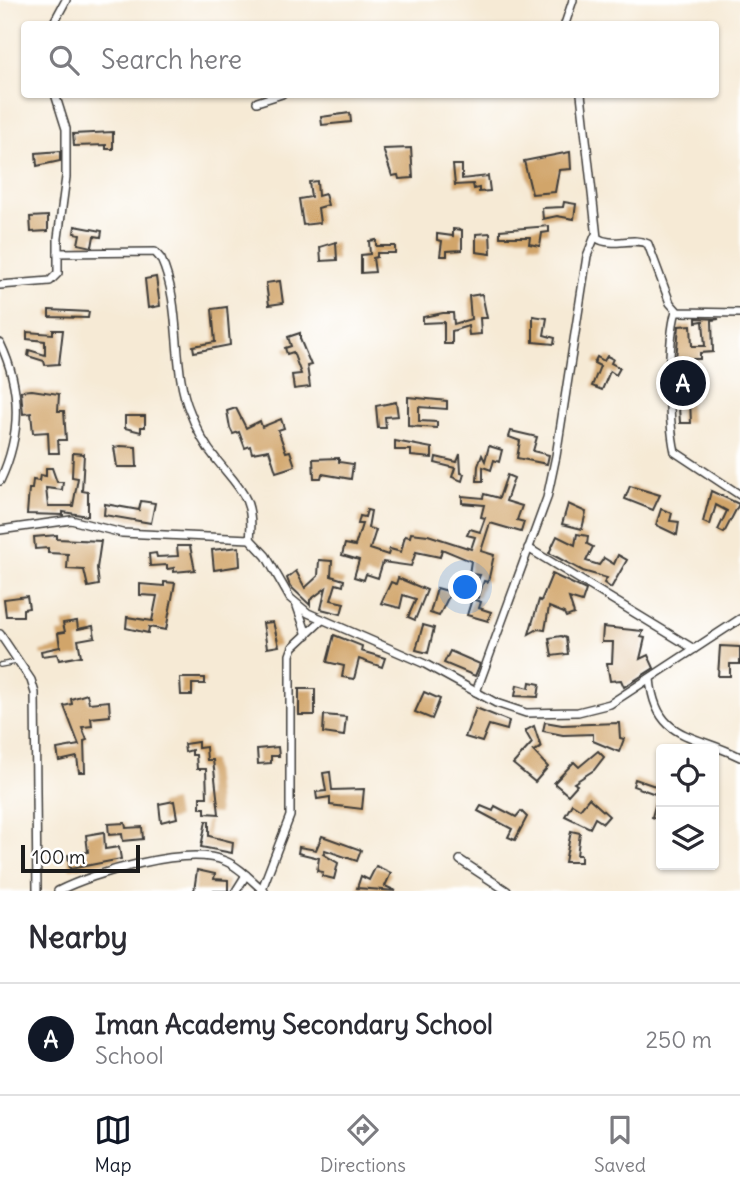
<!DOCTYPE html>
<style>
:root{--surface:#fff;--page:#f7f7f7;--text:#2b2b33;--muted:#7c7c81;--line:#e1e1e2;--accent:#111827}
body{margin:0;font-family:Delius,sans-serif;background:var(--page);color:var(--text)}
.controls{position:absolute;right:21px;bottom:21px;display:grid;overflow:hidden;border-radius:7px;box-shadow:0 2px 5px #0004}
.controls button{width:63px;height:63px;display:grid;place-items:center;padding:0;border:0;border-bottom:2px solid var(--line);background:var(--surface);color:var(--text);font:35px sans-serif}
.scale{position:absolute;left:21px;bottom:18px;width:119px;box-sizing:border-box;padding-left:7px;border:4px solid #1c1c1c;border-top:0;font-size:19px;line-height:24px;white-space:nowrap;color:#1c1c1c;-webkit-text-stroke:5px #fff;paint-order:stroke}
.you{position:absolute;left:466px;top:588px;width:24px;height:24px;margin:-18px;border:5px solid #fff;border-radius:50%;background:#1a73e8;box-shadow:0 0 0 10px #1a73e833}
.badge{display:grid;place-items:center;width:46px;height:46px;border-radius:50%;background:var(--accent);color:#fff;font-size:23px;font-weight:700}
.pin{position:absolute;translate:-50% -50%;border:4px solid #fff;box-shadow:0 2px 7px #0006}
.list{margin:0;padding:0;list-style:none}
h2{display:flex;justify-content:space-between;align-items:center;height:91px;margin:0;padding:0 28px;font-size:30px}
h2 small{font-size:23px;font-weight:400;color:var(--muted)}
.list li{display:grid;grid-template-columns:46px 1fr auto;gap:21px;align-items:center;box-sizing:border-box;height:112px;padding:0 28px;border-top:2px solid var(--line)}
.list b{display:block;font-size:26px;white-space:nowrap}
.list p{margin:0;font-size:23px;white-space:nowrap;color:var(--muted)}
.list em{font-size:23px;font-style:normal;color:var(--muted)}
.icon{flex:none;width:38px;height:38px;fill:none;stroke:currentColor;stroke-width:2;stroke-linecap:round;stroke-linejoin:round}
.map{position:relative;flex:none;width:740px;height:891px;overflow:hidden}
.search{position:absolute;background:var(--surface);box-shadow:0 2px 5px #0004;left:21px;right:21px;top:21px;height:77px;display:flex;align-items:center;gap:18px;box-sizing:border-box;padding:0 24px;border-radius:7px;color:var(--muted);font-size:26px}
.sheet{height:203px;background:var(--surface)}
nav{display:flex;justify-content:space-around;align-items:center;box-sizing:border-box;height:98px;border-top:2px solid var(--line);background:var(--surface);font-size:19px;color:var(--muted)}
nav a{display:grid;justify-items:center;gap:4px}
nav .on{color:var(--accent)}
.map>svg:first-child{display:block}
.building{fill:#d1a56b}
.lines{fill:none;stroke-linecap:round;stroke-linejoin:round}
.service-casing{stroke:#3d3b38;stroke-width:6}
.minor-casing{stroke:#3d3b38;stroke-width:10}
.service{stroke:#fff;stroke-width:3.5}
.minor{stroke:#fff;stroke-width:7}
</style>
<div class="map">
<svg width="740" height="891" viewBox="0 0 740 891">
<rect width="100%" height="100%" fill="#fff"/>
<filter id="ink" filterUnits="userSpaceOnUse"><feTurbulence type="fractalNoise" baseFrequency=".0143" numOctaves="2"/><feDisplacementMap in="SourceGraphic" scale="14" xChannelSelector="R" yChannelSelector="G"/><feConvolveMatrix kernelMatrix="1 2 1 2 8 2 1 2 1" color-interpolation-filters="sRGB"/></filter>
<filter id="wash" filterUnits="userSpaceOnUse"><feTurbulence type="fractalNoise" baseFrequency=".00686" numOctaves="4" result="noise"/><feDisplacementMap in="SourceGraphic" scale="28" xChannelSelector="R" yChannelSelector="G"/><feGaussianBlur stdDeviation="1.57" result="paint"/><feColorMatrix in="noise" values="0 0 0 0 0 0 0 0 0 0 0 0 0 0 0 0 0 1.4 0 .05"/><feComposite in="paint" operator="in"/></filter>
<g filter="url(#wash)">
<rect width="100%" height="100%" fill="#f6ead5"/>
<g id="blocks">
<!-- building -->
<g class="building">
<polygon points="350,113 351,122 322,125 321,117"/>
<polygon points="113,132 113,149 106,149 106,145 74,146 73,134"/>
<polygon points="411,148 413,178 399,179 398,175 392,176 383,149"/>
<polygon points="60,151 60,161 37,166 36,153"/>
<polygon points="570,152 571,169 559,170 555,192 532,194 524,161"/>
<polygon points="453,165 462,165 462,179 488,176 490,191 479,192 479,188 474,189 473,184 455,185"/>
<polygon points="317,181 318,196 325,194 328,205 318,208 320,223 303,225 299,199 311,197 309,182"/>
<polygon points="564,202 576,204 574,219 557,216 543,219 542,208 563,207"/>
<polygon points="48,216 48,231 31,232 30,217"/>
<polygon points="75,226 102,231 101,237 94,236 92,247 78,244 80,234 74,233"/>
<polygon points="549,226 549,232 542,233 540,246 529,244 530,237 500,237 500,230"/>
<polygon points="453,229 462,230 462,250 447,251 447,256 440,256 442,241 437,240 437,234 453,236"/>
<polygon points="490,233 491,254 476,252 476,234"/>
<polygon points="376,240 376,246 395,246 395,253 377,253 377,257 373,258 375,272 361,273 361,255 370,254 369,241"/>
<polygon points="336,242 337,260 321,261 320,247"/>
<polygon points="156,277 160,306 148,308 145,279"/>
<polygon points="280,281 283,303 269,305 266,283"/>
<polygon points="482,294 487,318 480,318 481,334 469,335 468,326 452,331 452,344 444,344 444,322 423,323 423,317 443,313 453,313 454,324 471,319 469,296"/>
<polygon points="227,307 230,345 194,352 193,346 215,342 212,309"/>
<polygon points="49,310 89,312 88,318 49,317"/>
<polygon points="533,316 547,318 544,335 555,338 554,344 533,342"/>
<polygon points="696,318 719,319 712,320 713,352 700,353 700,359 688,359 691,423 680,423 676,359 679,326 691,325 692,346 705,346 703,321 696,322"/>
<polygon points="53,330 63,330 59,364 45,365 44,361 28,356 29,350 45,355 45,341 27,339 27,332 53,334"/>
<polygon points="300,333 300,339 311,365 307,366 310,387 294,389 292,375 301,374 293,352 287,354 285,348 291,346 288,337"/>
<polygon points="607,356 613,359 611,363 620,368 616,375 610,371 602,390 592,386 600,366 594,363 597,357 604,361"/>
<polygon points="32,390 59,394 58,411 64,411 66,440 58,440 59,453 49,453 48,432 33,433 31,413 23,414 21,391"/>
<polygon points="408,397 447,401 447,409 419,407 419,421 437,422 437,428 408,426"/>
<polygon points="396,402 398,416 385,417 386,428 378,428 376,406"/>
<polygon points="236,408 246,428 260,421 262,427 281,419 284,428 278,430 286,452 290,451 295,466 276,472 269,450 252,453 250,446 245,448 239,432 233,434 230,428 227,411"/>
<polygon points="125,416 145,416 145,427 141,427 141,432 125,428"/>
<polygon points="511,431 537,437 533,451 549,455 547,464 517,458 520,441 509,437"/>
<polygon points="395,441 432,448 432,458 411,456 411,450 395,450"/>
<polygon points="120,446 136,447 137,467 117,467 114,447"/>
<polygon points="489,446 502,450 499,462 494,460 491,470 483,467 483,481 477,481 478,466 482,455 485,461"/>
<polygon points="73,453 84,454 82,491 88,492 88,516 63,512 63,515 27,514 29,489 32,489 33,480 39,481 40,475 46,476 46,468 52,468 57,482 63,482 62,490 46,488 48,506 73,506 78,478 72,477"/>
<polygon points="460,454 461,473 464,474 462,481 452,477 455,468 435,463 436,457 457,462"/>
<polygon points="339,458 339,462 353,464 351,479 322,474 321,478 314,478 313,459"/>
<polygon points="507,475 514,478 506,501 522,506 517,520 524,522 521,532 490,523 481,551 494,555 488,582 484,581 478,598 472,596 480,575 469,574 471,561 442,549 440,557 416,552 411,566 383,562 378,578 366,574 364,580 354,577 359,560 342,555 345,544 355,546 362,524 358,524 360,516 365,517 367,510 371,511 368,528 376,530 370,549 388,555 390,549 401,552 405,536 410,537 411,533 428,535 471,549 475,537 467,535 470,529 480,532 485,518 481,517 484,505 462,503 462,496 483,498 484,494 499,498"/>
<polygon points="630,486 660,495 653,510 625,499"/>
<polygon points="711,491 739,504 724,533 718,530 727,511 716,505 710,525 703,522"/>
<polygon points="141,501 155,503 151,523 104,515 105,504 139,510"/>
<polygon points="568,504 586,512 582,529 562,524"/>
<polygon points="661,509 672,513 670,521 679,522 677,535 656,525"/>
<polygon points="577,534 588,536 587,544 593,547 586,561 599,565 604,558 614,564 618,555 627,560 611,588 604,583 607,578 583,571 549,553 557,536 575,545"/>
<polygon points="57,535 57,539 101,541 97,568 99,585 88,587 84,570 67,569 68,554 48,553 48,548 35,549 34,537"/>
<polygon points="177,546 190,546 195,570 174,572 174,568 167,569 167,565 150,566 149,554 156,553 157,557 178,556"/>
<polygon points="239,547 240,566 214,570 212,550"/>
<polygon points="319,560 332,561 331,576 344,580 343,586 336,584 331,600 344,603 341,614 321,609 326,588 310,600 310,605 290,586 287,578 296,571 305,588 318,576"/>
<polygon points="552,574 586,590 582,602 569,598 574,614 566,617 564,613 549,607 545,630 538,629 529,634 539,600 541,601"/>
<polygon points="398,578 427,590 415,620 408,617 416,599 403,595 400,608 381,603 391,582 396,584"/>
<polygon points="164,582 175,583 166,630 149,627 148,633 126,628 127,617 152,621 157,596 140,595 140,584 164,586"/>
<polygon points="437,588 451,592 439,616 430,613"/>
<polygon points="27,596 29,608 23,609 23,616 6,616 4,599"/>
<polygon points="472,599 481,602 479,608 491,612 488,621 467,615"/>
<polygon points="77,621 78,629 93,626 95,637 78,640 81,656 59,660 57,654 42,656 41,651 60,647 58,633 65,632 63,623"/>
<polygon points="273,622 279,646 267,648 263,623"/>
<polygon points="423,625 434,628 428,653 416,650"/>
<polygon points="603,627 643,631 641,637 645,638 640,659 648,655 654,668 624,687 621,680 610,681 607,663 612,663 613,642 602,642"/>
<polygon points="334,635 362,646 361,651 385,658 382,667 359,659 354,679 342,677 344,666 327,662"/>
<polygon points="561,636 566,638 568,654 552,656 549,638"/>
<polygon points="720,646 740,647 740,664 730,664 730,676 718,676"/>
<polygon points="450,651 480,664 475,676 444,663"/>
<polygon points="180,678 205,678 205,684 192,684 192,695 181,695"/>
<polygon points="530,682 540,684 538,697 515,696 517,685 529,688"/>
<rect x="299" y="689" width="16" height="26"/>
<polygon points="424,692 440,699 432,719 415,712"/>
<polygon points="87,694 89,703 109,701 110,716 91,718 92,726 82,727 87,740 84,741 85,772 79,772 77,757 59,761 57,749 79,745 64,706 72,704 71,699"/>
<polygon points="476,708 509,721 507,730 489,725 482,742 465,737"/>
<polygon points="324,715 346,717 344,736 323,733"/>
<polygon points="545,722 562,725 619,723 620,738 624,739 619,752 593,741 593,734 563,735 543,731"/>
<polygon points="534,726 541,748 533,751 548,767 535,782 513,764 532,743 525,731"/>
<polygon points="198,742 198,748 206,747 207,760 213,760 219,814 205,813 205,808 200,808 200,797 207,797 206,769 197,769 196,755 192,755 192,750 185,752 184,744"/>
<polygon points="278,747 279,756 271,756 271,763 258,764 257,749"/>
<polygon points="598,751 604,757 594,770 574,783 577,785 568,795 554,783 574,762 579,767"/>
<polygon points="330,772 332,790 364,789 362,809 330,805 330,797 317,799 316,792 326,791 323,773"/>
<polygon points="635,779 661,788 661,820 652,817 658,795 633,786"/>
<polygon points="589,798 609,816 603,823 595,818 590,828 565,816 572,804 580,809"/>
<polygon points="174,801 177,818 161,822 159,804"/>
<polygon points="481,806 493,811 495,806 516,817 521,811 527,817 515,840 508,837 512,829 478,811"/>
<polygon points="206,821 209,821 209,836 233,842 232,853 201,847"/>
<polygon points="125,823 126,828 142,827 143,839 123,841 122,834 109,835 108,824"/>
<polygon points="571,831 580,833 577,855 581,855 581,862 565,862"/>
<polygon points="104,832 105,849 119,847 121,859 70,869 68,855 88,852 86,835"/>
<polygon points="322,836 361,850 357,861 325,850 323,854 338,863 334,879 322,876 323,872 317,871 319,858 298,853 299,847 316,850"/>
<polygon points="376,866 391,873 385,886 396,891 357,888 361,876 369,880"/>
<polygon points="197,870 215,874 214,879 228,880 228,891 194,891"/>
</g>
</g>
</g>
<g filter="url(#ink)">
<use href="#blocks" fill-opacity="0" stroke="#3d3b38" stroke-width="2"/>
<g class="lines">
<!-- service casing -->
<g class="service-casing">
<polyline id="service" points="0,665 16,662"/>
</g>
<!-- minor casing -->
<g class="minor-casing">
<g id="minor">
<polyline points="53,24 66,0"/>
<polyline points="565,24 573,0"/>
<path d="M581 94 597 238C612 248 632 236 648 244L670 303 678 312 740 313"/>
<polyline points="257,102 282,94"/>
<path d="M58 253 155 252 161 259C183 307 171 369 190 412 196 428 205 446 216 459 239 488 255 498 250 539"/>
<polyline points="0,285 50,281 58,273 58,238 66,177 66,129 55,94"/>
<path d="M676 311C667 342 668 420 675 452L740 495"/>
<path d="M0 343C22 389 22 434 0 481"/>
<polyline points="0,530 71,520 122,533 250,539 266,556 290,598 308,613 425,664 496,703 526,713 578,712 610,704 740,619"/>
<polyline points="528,548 694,649"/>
<polyline points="297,606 307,635"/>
<polyline points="0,634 31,680 35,693 37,891"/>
<path d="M650 679C656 741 693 733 740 757"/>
<polyline points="476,692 547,498 556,456 587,256 595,236"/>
<polyline points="460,860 507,891"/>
<polyline points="262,889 290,816 290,655 293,647 322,620"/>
<path d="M58 891C93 873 187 845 225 861 240 867 252 881 264 891"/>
<polyline points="236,891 246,875"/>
</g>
</g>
<!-- service -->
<use href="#service" class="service"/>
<!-- minor -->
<use href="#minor" class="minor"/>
</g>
</g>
</svg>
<div class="controls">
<button><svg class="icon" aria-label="locate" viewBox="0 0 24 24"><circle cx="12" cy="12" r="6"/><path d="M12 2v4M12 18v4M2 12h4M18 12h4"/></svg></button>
<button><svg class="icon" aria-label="layers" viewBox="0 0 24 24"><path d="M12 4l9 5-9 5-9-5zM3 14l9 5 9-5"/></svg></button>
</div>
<div class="scale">100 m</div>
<div class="you"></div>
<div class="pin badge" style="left:683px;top:383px">A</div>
<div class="search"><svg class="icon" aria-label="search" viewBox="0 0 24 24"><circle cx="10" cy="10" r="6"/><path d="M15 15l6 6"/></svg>Search here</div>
</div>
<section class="sheet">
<h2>Nearby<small></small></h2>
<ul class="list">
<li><span class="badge">A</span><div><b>Iman Academy Secondary School</b><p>School</p></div><em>250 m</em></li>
</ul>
</section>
<nav>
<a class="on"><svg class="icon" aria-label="map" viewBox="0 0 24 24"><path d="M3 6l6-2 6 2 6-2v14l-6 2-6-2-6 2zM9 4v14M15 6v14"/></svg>Map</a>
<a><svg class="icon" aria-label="directions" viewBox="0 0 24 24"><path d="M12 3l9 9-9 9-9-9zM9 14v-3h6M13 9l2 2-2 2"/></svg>Directions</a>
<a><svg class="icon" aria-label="saved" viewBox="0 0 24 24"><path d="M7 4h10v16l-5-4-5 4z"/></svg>Saved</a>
</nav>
